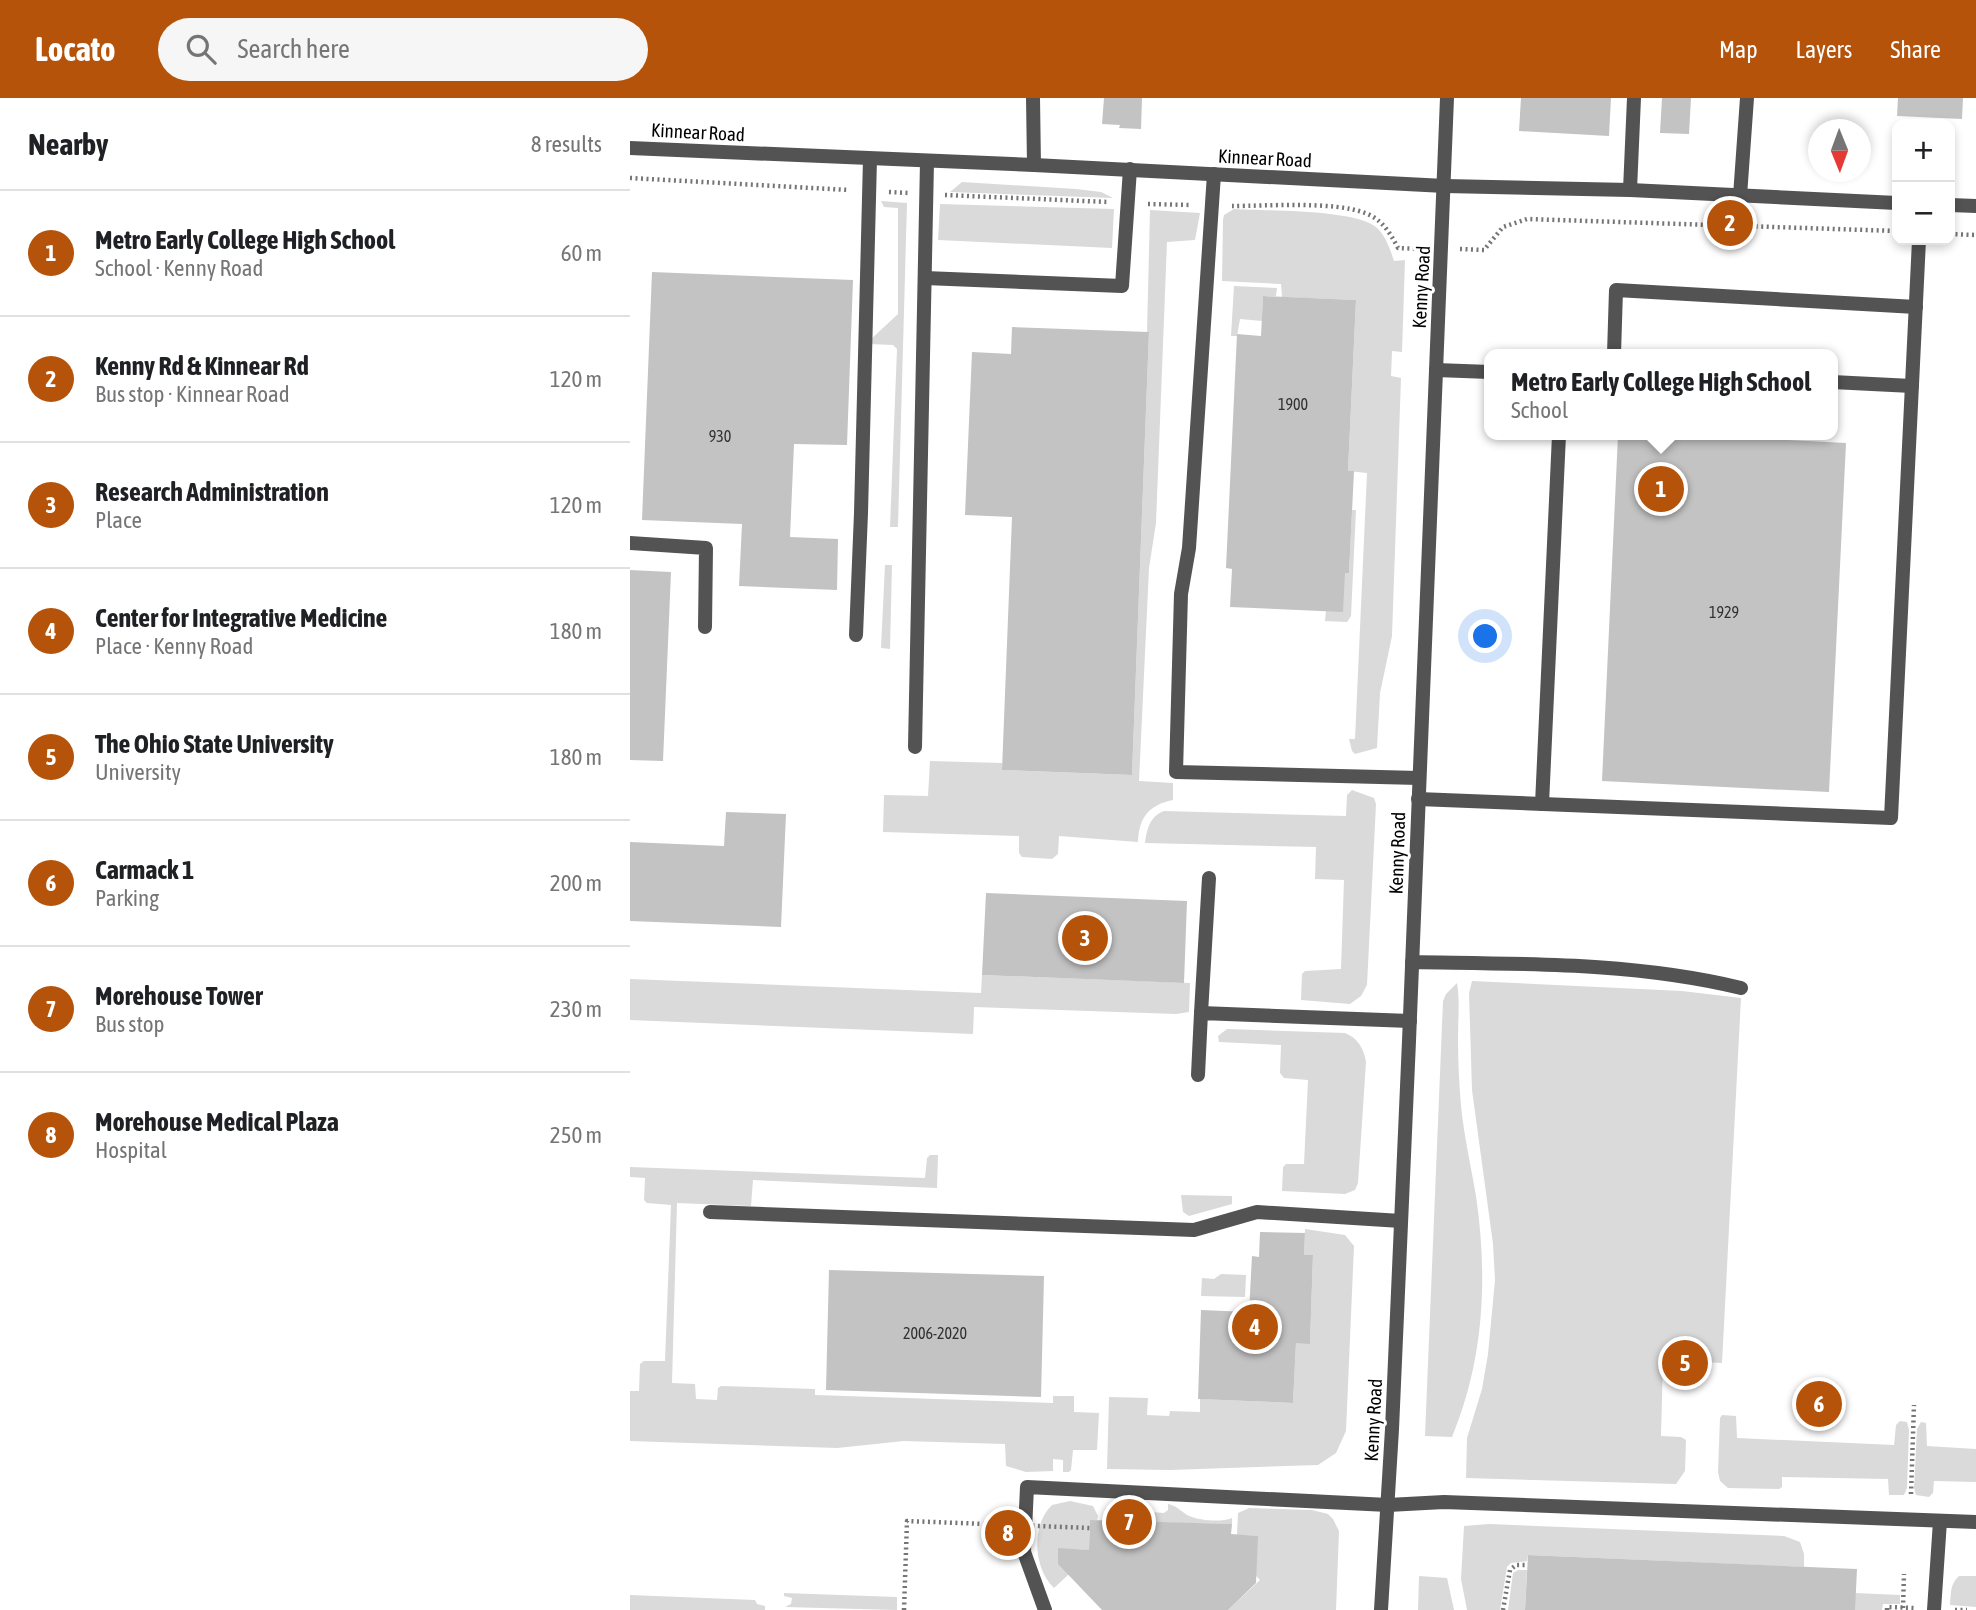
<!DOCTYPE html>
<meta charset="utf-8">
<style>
:root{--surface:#fff;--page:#f6f6f6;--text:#202124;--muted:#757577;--line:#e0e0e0;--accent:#b45309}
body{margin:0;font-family:"Asap Condensed",sans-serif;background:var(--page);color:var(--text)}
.controls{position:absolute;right:21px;top:21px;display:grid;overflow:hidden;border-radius:14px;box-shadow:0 4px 10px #0003}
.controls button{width:63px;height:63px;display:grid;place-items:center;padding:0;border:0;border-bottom:2px solid var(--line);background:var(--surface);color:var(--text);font:35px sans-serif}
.compass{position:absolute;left:1178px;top:21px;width:63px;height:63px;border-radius:50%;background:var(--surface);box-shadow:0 4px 10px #0003;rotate:179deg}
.you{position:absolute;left:856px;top:539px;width:24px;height:24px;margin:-18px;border:5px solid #fff;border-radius:50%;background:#1a73e8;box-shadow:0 0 0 10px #1a73e833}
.badge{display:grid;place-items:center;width:46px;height:46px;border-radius:50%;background:var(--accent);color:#fff;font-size:23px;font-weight:700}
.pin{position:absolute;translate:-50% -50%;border:4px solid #fff;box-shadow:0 2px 7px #0006}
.popup{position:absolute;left:854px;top:251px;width:354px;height:91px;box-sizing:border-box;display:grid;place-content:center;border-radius:14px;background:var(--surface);filter:drop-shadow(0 2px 5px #0005);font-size:23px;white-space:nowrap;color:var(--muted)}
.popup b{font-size:26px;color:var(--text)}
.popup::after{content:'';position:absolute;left:50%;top:100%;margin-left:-14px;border:14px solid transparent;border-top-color:var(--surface)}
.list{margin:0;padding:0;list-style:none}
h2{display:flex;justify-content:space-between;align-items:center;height:91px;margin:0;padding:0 28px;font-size:30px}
h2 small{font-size:23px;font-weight:400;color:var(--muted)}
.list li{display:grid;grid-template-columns:46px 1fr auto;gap:21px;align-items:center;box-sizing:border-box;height:126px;padding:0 28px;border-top:2px solid var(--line)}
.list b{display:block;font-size:26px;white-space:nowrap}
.list p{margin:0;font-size:23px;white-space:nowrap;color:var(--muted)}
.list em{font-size:23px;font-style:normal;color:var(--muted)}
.icon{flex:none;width:38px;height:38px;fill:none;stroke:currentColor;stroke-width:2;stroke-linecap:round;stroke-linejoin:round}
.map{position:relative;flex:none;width:1346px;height:1512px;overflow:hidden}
header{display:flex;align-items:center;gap:42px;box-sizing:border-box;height:98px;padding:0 35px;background:var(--accent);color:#fff}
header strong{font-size:33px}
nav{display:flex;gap:38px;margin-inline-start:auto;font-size:24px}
.search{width:490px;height:63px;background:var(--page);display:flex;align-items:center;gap:18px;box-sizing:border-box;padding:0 24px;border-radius:38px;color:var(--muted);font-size:26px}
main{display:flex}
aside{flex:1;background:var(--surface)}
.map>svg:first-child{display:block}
.green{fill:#dadada}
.building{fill:#c3c3c3}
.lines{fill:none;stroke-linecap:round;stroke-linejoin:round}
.path{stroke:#757575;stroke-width:4.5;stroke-dasharray:2 3.5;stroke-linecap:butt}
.service{stroke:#535353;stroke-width:14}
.minor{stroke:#535353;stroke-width:14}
.tertiary{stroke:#535353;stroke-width:14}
.path-bridge{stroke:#757575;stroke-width:4.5;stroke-dasharray:2 3.5;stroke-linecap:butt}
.labels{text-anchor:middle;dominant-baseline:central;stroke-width:6;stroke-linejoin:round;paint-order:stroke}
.number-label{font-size:16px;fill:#313131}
.street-label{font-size:19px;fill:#000;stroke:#fff}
</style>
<header>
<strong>Locato</strong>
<div class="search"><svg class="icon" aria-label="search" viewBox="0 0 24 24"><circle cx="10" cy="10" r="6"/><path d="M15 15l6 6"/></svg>Search here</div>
<nav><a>Map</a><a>Layers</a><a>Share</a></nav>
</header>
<main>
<aside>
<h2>Nearby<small>8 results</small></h2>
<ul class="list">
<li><span class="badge">1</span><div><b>Metro Early College High School</b><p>School · Kenny Road</p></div><em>60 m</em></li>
<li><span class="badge">2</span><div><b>Kenny Rd &amp; Kinnear Rd</b><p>Bus stop · Kinnear Road</p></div><em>120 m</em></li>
<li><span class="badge">3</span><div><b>Research Administration</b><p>Place</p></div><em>120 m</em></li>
<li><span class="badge">4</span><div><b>Center for Integrative Medicine</b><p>Place · Kenny Road</p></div><em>180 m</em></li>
<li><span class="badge">5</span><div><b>The Ohio State University</b><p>University</p></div><em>180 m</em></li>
<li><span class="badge">6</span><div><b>Carmack 1</b><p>Parking</p></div><em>200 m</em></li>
<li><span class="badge">7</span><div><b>Morehouse Tower</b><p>Bus stop</p></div><em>230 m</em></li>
<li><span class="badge">8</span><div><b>Morehouse Medical Plaza</b><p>Hospital</p></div><em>250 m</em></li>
</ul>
</aside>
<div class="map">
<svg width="1346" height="1512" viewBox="0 0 1346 1512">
<rect width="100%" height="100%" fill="#fff"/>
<!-- green -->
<g class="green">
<polygon points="332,84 446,91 471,94 483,100 320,94"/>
<polygon points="251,103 277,105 268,429 260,429 267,251 263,247 239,246 239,243 268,216 268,110 254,109"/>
<polygon points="310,106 484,111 482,150 308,142"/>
<path d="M604 111C635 113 724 111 746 129 756 138 760 151 764 163L775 162 772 254 762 253 761 278 771 280 762 538 750 595 747 650 725 656 722 653 719 641H725L737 375 718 373 726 202 652 199 651 186 592 183 593 122 594 117Z"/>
<path d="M520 112 570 115 565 142 537 144 526 425 519 470 509 683 543 685V702C519 707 509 719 508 744L429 738 428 756 422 761 392 759 389 755V738L253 734 254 697 298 698 300 663 372 665 373 672 502 677 519 234H517Z"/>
<polygon points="604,188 647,190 646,198 633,198 632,223 610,221 607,238 601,238"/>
<polygon points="722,412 726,412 721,518 717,524 695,523 696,513 715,475 719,475"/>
<polygon points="255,467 262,467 260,551 251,550"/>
<path d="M722 692 744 700 746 706 737 887 731 898 720 906 671 902 672 876 675 873 711 871 714 782 685 781 686 749 515 745C517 731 520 718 534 713L716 718 717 697Z"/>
<polygon points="352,877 560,885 559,914 546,916 344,909 343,936 0,922 0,881 351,895"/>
<polygon points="842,883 1052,893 1111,900 1092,1265 1033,1262 1031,1338 1051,1339 1056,1342 1055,1373 1046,1386 836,1380 837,1340 852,1291 858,1256 865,1182 863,1146 842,992 839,895"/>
<path d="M827 885C830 902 828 921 828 938 828 962 829 985 831 1008 834 1038 841 1068 846 1098 858 1180 854 1262 822 1339L795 1338 813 903 816 896Z"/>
<path d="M597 931 715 935C728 940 734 951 736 964L728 1085 725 1092 715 1096 652 1093 653 1069 656 1066H674L678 982 654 980 650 975 651 947 589 944 588 938Z"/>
<polygon points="300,1057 308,1057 307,1090 123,1082 121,1108 47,1105 42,1285 65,1286 66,1301 87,1302 88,1290 91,1288 185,1291 185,1297 423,1305 423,1298 444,1298 444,1314 469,1315 467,1352 443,1352 441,1372 439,1374 433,1374 433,1362 423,1361 423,1373 396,1374 376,1368 375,1346 274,1343 207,1350 0,1343 0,1293 9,1293 10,1266 14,1263 35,1263 41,1107 17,1105 14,1102 15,1080 0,1079 0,1069 295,1080 297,1060"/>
<polygon points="551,1097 602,1098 602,1106 559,1118 553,1114"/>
<polygon points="675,1131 715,1137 724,1148 716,1333 706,1355 688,1367 540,1372 477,1371 479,1299 518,1300 517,1317 539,1318 540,1313 570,1314 570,1301 663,1305 666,1245 680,1245 683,1158 674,1157"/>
<polygon points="591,1176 616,1177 615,1199 571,1198 572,1180 584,1181"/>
<polygon points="1092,1317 1106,1318 1107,1340 1264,1347 1266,1327 1270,1323 1277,1324 1279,1332 1277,1390 1274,1397 1259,1397 1258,1381 1152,1379 1152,1389 1149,1391 1098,1390 1090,1383 1088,1374 1090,1320"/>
<polygon points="1291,1324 1296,1325 1297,1348 1346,1351 1346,1384 1304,1383 1303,1395 1299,1399 1286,1397 1284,1390 1287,1331"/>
<path d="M440 1403 463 1408 468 1418 467 1422H460L459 1452 428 1451V1464L451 1465 424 1490C403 1470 401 1427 422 1407Z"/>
<path d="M538 1406C549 1408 552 1416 562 1419 572 1423 593 1424 602 1420V1426L505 1424V1416L509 1413 534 1415 538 1412Z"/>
<polygon points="619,1410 682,1412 698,1416 703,1421 709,1433 706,1512 598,1512 630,1482 608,1459 628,1438 607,1437 608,1415"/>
<polygon points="859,1426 1154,1438 1170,1444 1174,1456 1174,1469 898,1457 897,1463 881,1465 877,1469 870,1512 837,1512 831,1481 834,1428"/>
<polygon points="888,1472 897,1472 895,1512 878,1512 883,1475"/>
<polygon points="789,1478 817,1480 824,1512 788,1512"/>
<path d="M1329 1478H1346V1509L1320 1507C1321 1495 1320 1486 1329 1478Z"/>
<polygon points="154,1495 267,1499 267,1512 155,1509 161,1506 162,1500 154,1498"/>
<polygon points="1225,1495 1270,1497 1270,1506 1253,1506 1252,1512 1225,1512"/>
<polygon points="0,1497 125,1502 127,1506 135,1508 135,1512 0,1512"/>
</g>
<!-- building -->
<g class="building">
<polygon points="474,0 512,0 511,31 489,30 490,27 472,26"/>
<polygon points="891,0 981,0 979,38 889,33"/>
<polygon points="1032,0 1061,0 1059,36 1030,35"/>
<polygon points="1268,0 1333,0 1332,21 1267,18"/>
<polygon points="22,174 223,182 217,347 164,346 160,439 208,441 207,492 109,488 112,426 12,422"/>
<polygon points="633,198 726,202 718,373 724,373 719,475 715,475 713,514 600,509 602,471 596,470 607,236 631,238"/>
<polygon points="382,229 519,234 502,677 372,672 382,419 335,417 342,254 381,256"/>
<polygon points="988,337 1056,337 1216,345 1199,694 972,683"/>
<polygon points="0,472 41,474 33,663 0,662"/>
<polygon points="96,714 156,716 151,829 0,823 0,744 94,748"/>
<polygon points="356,795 557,803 554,885 352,877"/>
<polygon points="630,1134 675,1135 674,1157 683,1157 680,1246 666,1245 663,1305 568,1301 571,1212 619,1214 622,1158 629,1159"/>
<polygon points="199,1172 414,1178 411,1299 196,1292"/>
<polygon points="460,1422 602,1426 601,1436 628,1438 626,1485 598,1512 472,1512 428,1466 428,1450 459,1452"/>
<polygon points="898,1457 1227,1471 1225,1512 895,1512"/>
</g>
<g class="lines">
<!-- path -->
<g class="path">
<polyline points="0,80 219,92"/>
<polyline points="259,94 279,95"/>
<polyline points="315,97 478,104"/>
<polyline points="518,106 562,107"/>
<path d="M602 108C637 108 704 103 735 115 752 121 760 135 768 150L793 151"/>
<polyline points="1320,136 1346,137"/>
<polyline points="830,151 854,152 873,129 897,121 1267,133"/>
<polyline points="1281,1396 1284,1307"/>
<polyline points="1273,1510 1274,1476"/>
<polyline points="873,1512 880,1472 886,1467 897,1467"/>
<polyline points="1257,1512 1257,1509 1284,1510"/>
<polyline points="1325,1512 1337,1512"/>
</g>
<!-- service -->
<g class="service">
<polyline points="584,76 559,450 551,496 546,674 789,680"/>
<polyline points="1000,92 1004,0"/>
<polyline points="1110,98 1117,0"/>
<polyline points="295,180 492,188 500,71"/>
<polyline points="984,256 986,192 1286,209"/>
<polyline points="806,272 860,274"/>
<polyline points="1202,284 1282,288"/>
<polyline points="0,445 76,450 75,529"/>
<polyline points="226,537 231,415 240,61"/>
<polyline points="285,649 297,64"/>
<polyline points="788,701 1261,720 1289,142"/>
<polyline points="912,706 929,337"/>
<path d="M782 864C892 866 1004 864 1111 890"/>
<polyline points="571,915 579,780"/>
<polyline points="568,977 571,915 780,923"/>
<polyline points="80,1114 564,1132 627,1114 771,1123"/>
<polyline points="415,1512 394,1454 397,1389 758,1407 814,1404 1346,1424"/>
<polyline points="1304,1512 1310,1423"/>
</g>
<!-- minor -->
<g class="minor">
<polyline points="403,0 404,67"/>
<polyline points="815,88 1000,92 1267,105"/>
<polyline points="1320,107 1346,108"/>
</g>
<!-- tertiary -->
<g class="tertiary">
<polyline points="0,50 404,67 815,88"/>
<polyline points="751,1512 762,1331 779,943 817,0"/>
</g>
<!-- path-bridge -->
<polyline class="path-bridge" points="274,1512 277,1423 460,1430"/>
</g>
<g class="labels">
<!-- number labels -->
<g class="number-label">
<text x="663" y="306">1900</text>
<text x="90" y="338">930</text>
<text x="1094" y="514">1929</text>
<text x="305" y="1235">2006-2020</text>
</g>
<!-- street labels -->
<g class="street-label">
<text transform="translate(68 34) rotate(3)">Kinnear Road</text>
<text transform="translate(635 60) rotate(3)">Kinnear Road</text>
<text transform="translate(791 189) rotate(-87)">Kenny Road</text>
<text transform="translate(767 755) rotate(-88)">Kenny Road</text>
<text transform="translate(743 1322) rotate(-87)">Kenny Road</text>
</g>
</g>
</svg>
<div class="controls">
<button>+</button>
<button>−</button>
</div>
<svg class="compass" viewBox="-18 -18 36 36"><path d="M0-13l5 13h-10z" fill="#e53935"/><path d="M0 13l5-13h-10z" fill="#757577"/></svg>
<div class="you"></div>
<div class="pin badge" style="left:1031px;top:391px">1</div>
<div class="popup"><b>Metro Early College High School</b>School</div>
<div class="pin badge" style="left:1100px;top:125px">2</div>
<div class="pin badge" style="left:455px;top:840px">3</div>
<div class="pin badge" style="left:625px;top:1229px">4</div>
<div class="pin badge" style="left:1055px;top:1265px">5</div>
<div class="pin badge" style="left:1189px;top:1306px">6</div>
<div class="pin badge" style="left:499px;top:1424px">7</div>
<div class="pin badge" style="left:378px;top:1435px">8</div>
</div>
</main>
